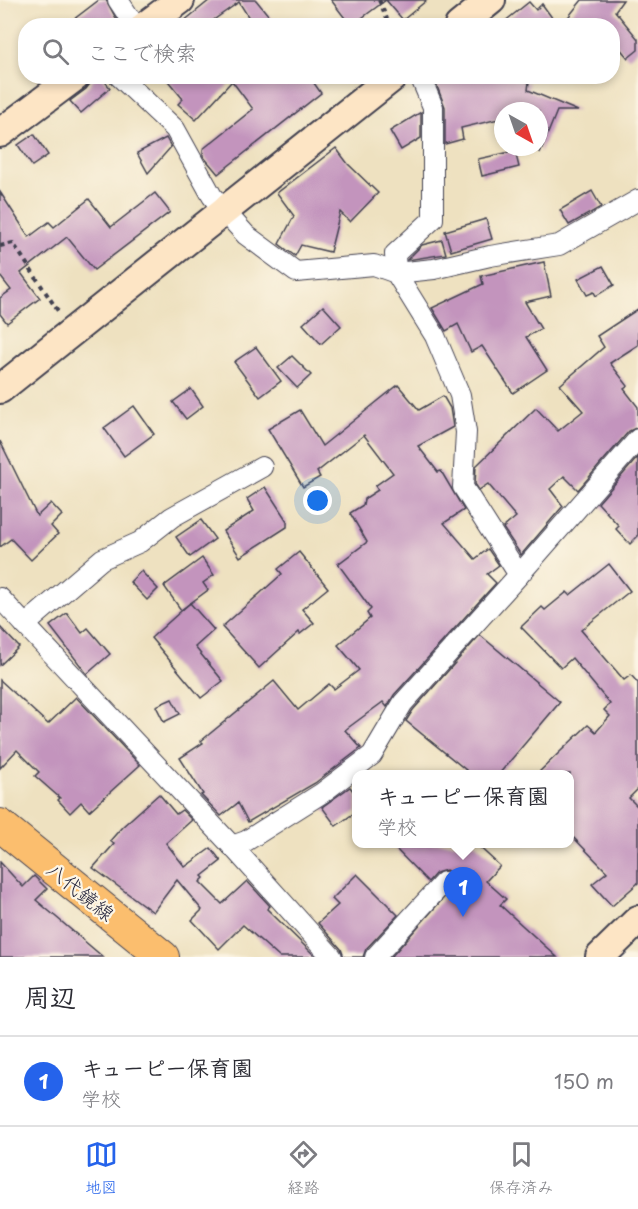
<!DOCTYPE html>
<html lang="ja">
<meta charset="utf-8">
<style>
:root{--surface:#fff;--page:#f2f2f3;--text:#2b2b33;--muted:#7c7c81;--line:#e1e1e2;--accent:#2563eb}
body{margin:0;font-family:"Playpen Sans","Klee One",sans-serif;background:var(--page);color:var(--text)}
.compass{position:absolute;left:494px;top:102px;width:54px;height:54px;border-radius:50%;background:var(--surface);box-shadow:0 3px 9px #0003;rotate:140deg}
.you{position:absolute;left:318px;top:501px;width:21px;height:21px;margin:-15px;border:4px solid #fff;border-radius:50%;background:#1a73e8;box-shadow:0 0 0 9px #1a73e833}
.badge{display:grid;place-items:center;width:39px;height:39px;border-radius:50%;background:var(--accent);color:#fff;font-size:20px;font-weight:700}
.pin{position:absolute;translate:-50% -50px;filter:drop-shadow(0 2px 3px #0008)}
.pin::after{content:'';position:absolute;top:32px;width:21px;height:18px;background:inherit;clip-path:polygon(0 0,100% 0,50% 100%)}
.popup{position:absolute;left:352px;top:770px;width:222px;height:78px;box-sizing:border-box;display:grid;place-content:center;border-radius:12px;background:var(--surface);filter:drop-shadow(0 2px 4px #0005);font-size:20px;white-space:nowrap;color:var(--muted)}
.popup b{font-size:22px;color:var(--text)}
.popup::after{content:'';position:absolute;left:50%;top:100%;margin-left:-12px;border:12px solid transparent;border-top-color:var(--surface)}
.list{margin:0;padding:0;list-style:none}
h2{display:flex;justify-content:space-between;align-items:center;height:78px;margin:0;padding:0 24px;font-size:26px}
h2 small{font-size:20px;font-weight:400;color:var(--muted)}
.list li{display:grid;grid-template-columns:39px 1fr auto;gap:18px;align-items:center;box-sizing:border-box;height:90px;padding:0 24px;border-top:2px solid var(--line)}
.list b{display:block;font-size:22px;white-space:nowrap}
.list p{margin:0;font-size:20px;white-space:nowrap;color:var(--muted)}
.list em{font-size:20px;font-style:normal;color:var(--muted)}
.icon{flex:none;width:33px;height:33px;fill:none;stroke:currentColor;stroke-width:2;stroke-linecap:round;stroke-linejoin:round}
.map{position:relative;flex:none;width:638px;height:957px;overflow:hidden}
.search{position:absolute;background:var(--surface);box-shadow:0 3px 9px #0003;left:18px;right:18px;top:18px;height:66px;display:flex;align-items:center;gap:15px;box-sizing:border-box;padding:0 21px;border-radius:24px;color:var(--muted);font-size:22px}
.sheet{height:168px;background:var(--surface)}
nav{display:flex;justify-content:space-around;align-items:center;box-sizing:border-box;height:84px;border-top:2px solid var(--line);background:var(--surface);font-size:16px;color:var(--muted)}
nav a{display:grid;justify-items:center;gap:3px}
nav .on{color:var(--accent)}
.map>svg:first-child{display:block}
.building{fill:#c394bd}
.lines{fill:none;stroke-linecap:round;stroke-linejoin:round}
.street-casing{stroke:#413f4f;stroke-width:22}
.secondary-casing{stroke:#413f4f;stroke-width:32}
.primary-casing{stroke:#413f4f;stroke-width:34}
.path{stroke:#413f4f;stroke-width:4;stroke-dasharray:4.5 4.5;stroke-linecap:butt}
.street{stroke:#fff;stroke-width:20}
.secondary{stroke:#fde5c5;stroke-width:28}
.primary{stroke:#fbbe6e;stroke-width:32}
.labels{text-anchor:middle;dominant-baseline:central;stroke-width:4.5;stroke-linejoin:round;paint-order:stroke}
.street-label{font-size:20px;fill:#22223b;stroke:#fcf5e5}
</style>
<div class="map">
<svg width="638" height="957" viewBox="0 0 638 957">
<rect width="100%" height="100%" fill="#fcf5e5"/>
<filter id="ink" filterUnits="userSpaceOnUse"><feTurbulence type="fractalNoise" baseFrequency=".0167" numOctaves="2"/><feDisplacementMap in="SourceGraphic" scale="12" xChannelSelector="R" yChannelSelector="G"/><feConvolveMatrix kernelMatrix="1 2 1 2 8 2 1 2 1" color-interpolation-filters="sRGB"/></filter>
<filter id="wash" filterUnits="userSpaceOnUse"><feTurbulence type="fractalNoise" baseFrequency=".008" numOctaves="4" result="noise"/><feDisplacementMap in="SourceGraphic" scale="24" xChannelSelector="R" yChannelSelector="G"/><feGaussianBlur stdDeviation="1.35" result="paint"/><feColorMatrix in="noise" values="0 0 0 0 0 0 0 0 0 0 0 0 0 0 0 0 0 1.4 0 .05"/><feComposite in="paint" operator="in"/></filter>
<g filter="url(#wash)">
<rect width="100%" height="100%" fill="#eee1c0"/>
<g id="blocks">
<!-- building -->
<g class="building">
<polygon points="99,0 106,0 118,22 114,26 65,26"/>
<polygon points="210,0 256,0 277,26 254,26 239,2 205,26 178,26"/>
<polygon points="331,0 386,0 351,26"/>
<polygon points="386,0 427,0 403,20"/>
<polygon points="582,0 623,0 615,11 638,39 638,50 628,58 612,39 612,26 561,26"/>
<polygon points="529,2 536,10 542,4 558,26 499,26"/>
<polygon points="96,76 101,76 110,88 81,113 70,101 86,89"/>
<polygon points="164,76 309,76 321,93 218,174 203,156 203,149 253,109 232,81 196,120 178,104 183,99"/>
<polygon points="433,76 497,76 529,82 528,90 578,111 557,111 540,153 539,111 503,111 503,118 461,128 463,139 445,144 445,107"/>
<polygon points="421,112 421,138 401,150 390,131"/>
<polygon points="34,134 48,155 32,166 18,145"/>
<polygon points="166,138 171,147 148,173 137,153"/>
<polygon points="336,148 348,164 378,193 350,222 340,212 330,252 301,245 295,256 279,244 294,216 277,193"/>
<polygon points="515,151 519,167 482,176 478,159"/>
<polygon points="592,191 601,207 569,225 560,210"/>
<polygon points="0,192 29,237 49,222 54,227 89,199 111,227 155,193 170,212 94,270 67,237 21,273 40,298 7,323 0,314 0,298 11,290 0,276"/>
<polygon points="486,219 492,239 451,251 445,231"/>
<polygon points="442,240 446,254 407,260 422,245"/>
<polygon points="544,262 551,296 525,302 541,329 526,337 547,370 513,393 482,346 471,352 458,324 446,331 432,308 483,284 481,276"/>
<polygon points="603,266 614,285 596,296 594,292 587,295 578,279"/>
<polygon points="323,306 341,326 321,344 303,324"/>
<polygon points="638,309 638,345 610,363 628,386 624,389 638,407 638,427 629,431 578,490 564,476 550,489 563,506 521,555 503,528 516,517 488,484 479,490 475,484 476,466 536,408 558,431 583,411 560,385 604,347 597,336"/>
<polygon points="256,347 281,381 260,397 234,362"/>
<polygon points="292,356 311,375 297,388 278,368"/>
<polygon points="398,385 419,410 443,396 450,408 453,427 418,446 438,472 441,471 464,510 444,523 475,559 488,549 499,565 487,574 496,583 394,695 387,707 383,702 345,730 361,748 315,783 248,822 238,803 221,816 201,795 203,794 180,758 203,743 201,741 274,681 298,710 329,684 334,689 359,670 338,645 370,618 367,613 371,609 338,564 367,542 350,513 363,505 364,499 378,490 375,486 393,473 364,435 317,472 320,477 303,487 268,429 300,410 322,446"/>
<polygon points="191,389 203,406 186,419 173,402"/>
<polygon points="134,406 154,434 124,456 104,428"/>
<polygon points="0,441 37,516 51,503 62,515 51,526 58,534 31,560 11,539 0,547"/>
<polygon points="638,457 638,536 630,544 616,529 619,526 598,503"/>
<polygon points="265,487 287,521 287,527 240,557 223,531 254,511 247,499"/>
<polygon points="201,520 215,539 190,557 176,537"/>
<polygon points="299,552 328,588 302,609 314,623 300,634 299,632 259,668 222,627 282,574 278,569"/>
<polygon points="202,558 214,575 203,583 208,590 181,610 164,586"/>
<polygon points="609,564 630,591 581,630 624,680 631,675 638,683 638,789 629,798 638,807 638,883 612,906 592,884 607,872 570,834 570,774 537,774 588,725 596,732 610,716 604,710 610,704 572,658 561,668 521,627 542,607 545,610 567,592 570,595"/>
<polygon points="141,571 158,589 147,600 130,582"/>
<polygon points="190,603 214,630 195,647 223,681 201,698 151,638"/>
<polygon points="67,613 82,633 88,628 110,654 87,674 50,626"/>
<polygon points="0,627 19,647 0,665"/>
<polygon points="480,635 560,702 499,774 471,774 406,721 413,710"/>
<polygon points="0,680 48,724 76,697 140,765 89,811 81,802 70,813 58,800 60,798 35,776 39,772 17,750 0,768"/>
<polygon points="172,699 180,714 164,722 156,706"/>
<polygon points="350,787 357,796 357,811 336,826 322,807"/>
<polygon points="159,794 176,814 182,810 192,820 166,843 185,867 211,848 221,861 202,876 204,878 200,882 222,904 247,881 270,906 267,909 316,957 279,957 243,925 219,949 192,920 202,910 177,880 153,912 93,868 114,844 110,841 122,827"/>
<polygon points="390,843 475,843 500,866 486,881 506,899 500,905 557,957 391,957 456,884 453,874 446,870 436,873 428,882"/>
<polygon points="0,862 23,887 34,876 47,889 36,900 103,957 0,957"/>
<polygon points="357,874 398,915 366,949 363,957 344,957 341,949 318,923 338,905 332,899"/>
</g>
</g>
</g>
<g filter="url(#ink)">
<use href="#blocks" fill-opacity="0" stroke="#413f4f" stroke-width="1.5"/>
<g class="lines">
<!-- street casing -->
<g class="street-casing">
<g id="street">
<polyline points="118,0 135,26"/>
<polyline points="119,76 175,129 212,196 225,212 246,235 296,272 374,265 396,273 435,336 460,395 466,432 463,487 519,575 403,703 372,755 322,793 246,841 232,846"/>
<polyline points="420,76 433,107 433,219 395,254 396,273 434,269 490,256 559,245 638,200"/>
<polyline points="519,575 638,439"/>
<polyline points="0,598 232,846 332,957"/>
<polyline points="25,625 102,559 140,542 172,517 262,467"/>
<polyline points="375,957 444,882"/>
</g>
</g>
<!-- secondary casing -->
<g class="secondary-casing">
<g id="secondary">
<polyline points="145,26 180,0"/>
<polyline points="459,26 491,0"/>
<polyline points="0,133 76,76"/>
<polyline points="0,389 394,76"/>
<polyline points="600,957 638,920"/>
</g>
</g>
<!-- primary casing -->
<g class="primary-casing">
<polyline id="primary" points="0,825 163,957"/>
</g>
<!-- path -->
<g class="path">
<polyline points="379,0 390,26"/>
<polyline points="0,246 13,243 60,314"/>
</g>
<!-- street -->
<use href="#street" class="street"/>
<!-- secondary -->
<use href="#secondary" class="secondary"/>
<!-- primary -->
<use href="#primary" class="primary"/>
</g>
</g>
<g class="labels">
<!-- street labels -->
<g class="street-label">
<text transform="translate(81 891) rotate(39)">八代鏡線</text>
</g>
</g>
</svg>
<svg class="compass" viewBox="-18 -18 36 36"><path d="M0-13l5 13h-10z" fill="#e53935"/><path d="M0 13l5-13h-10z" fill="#7c7c81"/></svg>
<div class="you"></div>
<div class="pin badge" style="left:463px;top:917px">1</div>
<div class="popup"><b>キューピー保育園</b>学校</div>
<div class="search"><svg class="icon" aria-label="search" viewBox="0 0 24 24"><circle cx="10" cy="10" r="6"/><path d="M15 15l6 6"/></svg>ここで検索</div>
</div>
<section class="sheet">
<h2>周辺<small></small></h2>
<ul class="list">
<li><span class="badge">1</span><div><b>キューピー保育園</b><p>学校</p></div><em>150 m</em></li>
</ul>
</section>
<nav>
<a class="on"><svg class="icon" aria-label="map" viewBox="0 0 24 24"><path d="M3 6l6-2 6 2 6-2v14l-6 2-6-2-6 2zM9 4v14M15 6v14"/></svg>地図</a>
<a><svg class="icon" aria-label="directions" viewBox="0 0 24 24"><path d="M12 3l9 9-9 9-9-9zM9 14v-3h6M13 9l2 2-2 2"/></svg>経路</a>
<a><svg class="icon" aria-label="saved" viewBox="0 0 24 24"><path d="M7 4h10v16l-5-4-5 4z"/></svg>保存済み</a>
</nav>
